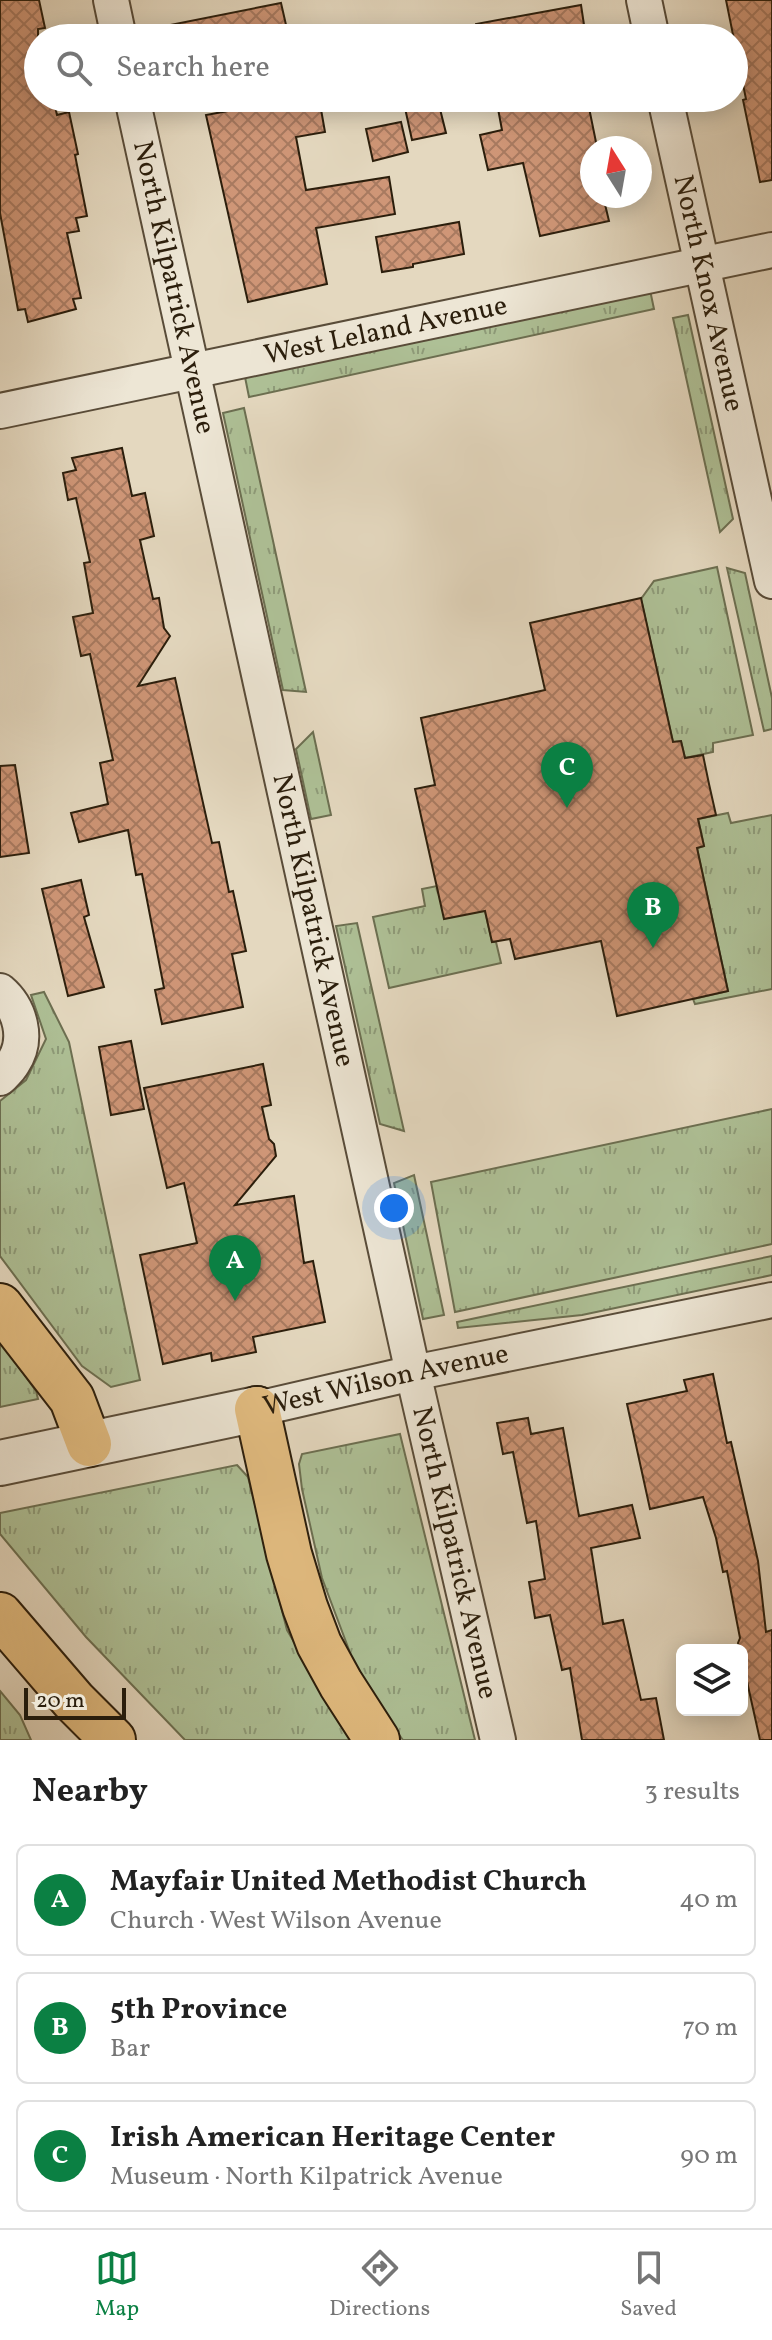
<!DOCTYPE html>
<meta charset="utf-8">
<style>
:root{--surface:#fff;--page:#f6f6f6;--text:#222;--muted:#767676;--line:#e0e0e0;--accent:#0b8043}
body{margin:0;font-family:Vollkorn,serif;background:var(--page);color:var(--text)}
.controls{position:absolute;right:24px;bottom:24px;display:grid;overflow:hidden;border-radius:12px;box-shadow:0 4px 20px #0003}
.controls button{width:72px;height:72px;display:grid;place-items:center;padding:0;border:0;border-bottom:2px solid var(--line);background:var(--surface);color:var(--text);font:40px sans-serif}
.compass{position:absolute;left:580px;top:136px;width:72px;height:72px;border-radius:50%;background:var(--surface);box-shadow:0 4px 20px #0003;rotate:349deg}
.scale{position:absolute;left:24px;bottom:20px;width:102px;box-sizing:border-box;padding-left:8px;border:4px solid #2b1e0c;border-top:0;font-size:22px;line-height:28px;white-space:nowrap;color:#2b1e0c;-webkit-text-stroke:6px #ede6d5;paint-order:stroke}
.you{position:absolute;left:394px;top:1208px;width:28px;height:28px;margin:-20px;border:6px solid #fff;border-radius:50%;background:#1a73e8;box-shadow:0 0 0 12px #1a73e833}
.badge{display:grid;place-items:center;width:52px;height:52px;border-radius:50%;background:var(--accent);color:#fff;font-size:26px;font-weight:700}
.pin{position:absolute;translate:-50% -66px;filter:drop-shadow(0 2px 4px #0008)}
.pin::after{content:'';position:absolute;top:42px;width:28px;height:24px;background:inherit;clip-path:polygon(0 0,100% 0,50% 100%)}
.list{margin:0;padding:0;list-style:none}
h2{display:flex;justify-content:space-between;align-items:center;height:104px;margin:0;padding:0 32px;font-size:34px}
h2 small{font-size:26px;font-weight:400;color:var(--muted)}
.list li{display:grid;grid-template-columns:52px 1fr auto;gap:24px;align-items:center;box-sizing:border-box;height:112px;margin:0 16px 16px;padding:0 16px;border:2px solid var(--line);border-radius:12px}
.list b{display:block;font-size:30px;white-space:nowrap}
.list p{margin:0;font-size:26px;white-space:nowrap;color:var(--muted)}
.list em{font-size:26px;font-style:normal;color:var(--muted)}
.icon{flex:none;width:44px;height:44px;fill:none;stroke:currentColor;stroke-width:2;stroke-linecap:round;stroke-linejoin:round}
.map{position:relative;flex:none;width:772px;height:1740px;overflow:hidden}
.search{position:absolute;background:var(--surface);box-shadow:0 4px 20px #0003;left:24px;right:24px;top:24px;height:88px;display:flex;align-items:center;gap:20px;box-sizing:border-box;padding:0 28px;border-radius:44px;color:var(--muted);font-size:30px}
.sheet{height:488px;background:var(--surface)}
nav{display:flex;justify-content:space-around;align-items:center;box-sizing:border-box;height:112px;border-top:2px solid var(--line);background:var(--surface);font-size:22px;color:var(--muted)}
nav a{display:grid;justify-items:center;gap:4px}
nav .on{color:var(--accent)}
.map>svg:first-child{display:block}
.grass{fill:url(#grass-tufts);stroke:#6c6f51;stroke-width:2}
.building{fill:url(#building-cross-hatch);stroke:#2b1e0c;stroke-width:2}
.lines{fill:none;stroke-linecap:round;stroke-linejoin:round}
.minor-casing{stroke:#594c39;stroke-width:38}
.tertiary-casing{stroke:#594c39;stroke-width:48}
.motorway-casing{stroke:#2b1e0c;stroke-width:48}
.minor{stroke:#ede6d5;stroke-width:34}
.tertiary{stroke:#ede6d5;stroke-width:44}
.motorway{stroke:#e2bc80;stroke-width:44}
.labels{text-anchor:middle;dominant-baseline:central;stroke-width:8;stroke-linejoin:round;paint-order:stroke}
.street-label{font-size:28px;fill:#2b1e0c;stroke:#ede6d5}
</style>
<div class="map">
<svg width="772" height="1740" viewBox="0 0 772 1740">
<defs>
<pattern id="grass-tufts" width="24" height="20" patternUnits="userSpaceOnUse" patternTransform="scale(2)"><rect width="24" height="20" fill="#aec096"/><path d="M3 7l-1-3M5 7V3M7 7l1-3M15 17l-1-3M17 17v-4M19 17l1-3" fill="none" stroke="#8e9b79"/></pattern>
<pattern id="building-cross-hatch" width="8" height="8" patternUnits="userSpaceOnUse" patternTransform="scale(2)"><rect width="8" height="8" fill="#cf9677"/><path d="M0 0l8 8M0 8l8-8" fill="none" stroke="#a87a60"/></pattern>
</defs>
<rect width="100%" height="100%" fill="#e4d8bf"/>
<filter id="stains"><feTurbulence type="fractalNoise" baseFrequency=".0025" numOctaves="4"/><feColorMatrix values="0 0 0 0 .2 0 0 0 0 .09 0 0 0 0 .02 0 0 0 .5 -.17"/></filter>
<radialGradient id="worn" r=".72"><stop offset=".6" stop-color="#630" stop-opacity="0"/><stop offset="1" stop-color="#630" stop-opacity=".3"/></radialGradient>
<!-- grass -->
<g class="grass">
<polygon points="650,290 654,309 249,397 245,377"/>
<polygon points="688,315 733,519 720,532 673,318"/>
<polygon points="244,408 306,692 283,690 223,413"/>
<polygon points="717,567 753,735 713,743 713,752 685,758 681,741 673,742 641,599 654,581"/>
<polygon points="727,568 745,573 772,698 772,729 764,731"/>
<polygon points="313,732 331,815 311,819 296,749"/>
<polygon points="728,813 731,823 772,815 772,989 695,1004 693,999 728,991 697,848 704,846 698,819"/>
<polygon points="437,886 485,911 492,942 496,942 501,963 389,988 373,917 425,906 422,889"/>
<polygon points="357,923 404,1131 380,1124 336,926"/>
<polygon points="44,992 69,1042 140,1380 111,1387 82,1366 0,1256 0,1101 26,1080 46,1039 31,995"/>
<polygon points="772,1109 772,1244 455,1312 431,1182"/>
<polygon points="414,1175 444,1315 423,1319 394,1183"/>
<polygon points="772,1256 772,1275 582,1315 458,1328 457,1322"/>
<polygon points="0,1341 36,1391 38,1399 0,1407"/>
<polygon points="400,1434 475,1740 403,1740 371,1697 346,1657 349,1650 322,1578 302,1489 299,1464 302,1454"/>
<polygon points="237,1465 248,1477 287,1630 352,1740 185,1740 86,1637 0,1534 0,1513"/>
<polygon points="0,1691 20,1715 31,1740 0,1740"/>
</g>
<!-- building -->
<g class="building">
<polygon points="0,0 39,0 45,28 38,29 38,98 53,98 57,115 69,112 78,154 75,155 87,216 76,218 79,231 67,233 81,298 73,299 76,309 28,322 25,309 18,310 0,213"/>
<polygon points="726,0 772,0 772,180 760,182 743,100 746,99"/>
<polygon points="281,3 289,38 171,38 170,25"/>
<polygon points="581,5 586,38 477,38 476,24"/>
<polygon points="299,98 319,98 325,132 296,137 306,190 389,177 395,214 316,228 327,284 248,302 206,115"/>
<polygon points="496,98 587,98 597,147 592,148 592,196 603,196 609,221 540,236 523,163 488,170 480,135 502,130"/>
<polygon points="438,101 446,133 412,140 405,108"/>
<polygon points="401,122 408,152 373,161 366,129"/>
<polygon points="459,222 464,254 413,264 413,267 382,272 376,237"/>
<polygon points="122,448 132,496 145,493 154,536 140,540 153,599 159,598 164,628 170,636 138,686 175,678 212,843 219,842 229,892 233,891 246,951 232,954 243,1007 162,1024 155,990 164,988 142,874 136,875 128,830 79,842 71,813 108,804 100,763 113,760 90,654 81,656 73,617 93,613 84,563 90,562 76,498 68,500 63,473 76,470 72,458"/>
<polygon points="641,598 673,742 681,741 685,758 703,755 709,784 716,815 698,819 704,846 697,848 728,991 617,1016 601,941 515,959 510,939 492,942 485,911 444,919 415,789 435,785 421,718 545,690 530,623"/>
<polygon points="15,765 29,853 0,857 0,766"/>
<polygon points="81,880 89,915 84,917 104,987 68,996 42,889"/>
<polygon points="131,1041 144,1109 111,1115 99,1047"/>
<polygon points="263,1064 271,1105 262,1107 269,1139 274,1144 276,1156 235,1205 294,1196 304,1263 313,1261 325,1322 253,1337 256,1352 212,1361 211,1353 163,1364 140,1255 197,1243 184,1183 167,1188 144,1088"/>
<polygon points="713,1374 727,1443 731,1442 758,1561 766,1632 772,1630 772,1740 760,1740 742,1659 742,1650 740,1650 738,1643 740,1638 727,1571 723,1572 716,1538 703,1497 650,1509 627,1404 687,1391 684,1380"/>
<polygon points="528,1418 531,1434 563,1428 579,1516 632,1505 640,1538 591,1548 603,1624 623,1620 641,1700 656,1698 664,1740 582,1740 570,1668 562,1670 550,1615 535,1618 529,1582 545,1579 536,1521 527,1523 513,1452 503,1454 497,1423"/>
</g>
<g class="lines">
<!-- minor casing -->
<g class="minor-casing">
<g id="minor">
<polyline points="111,0 119,38"/>
<polyline points="644,0 652,38"/>
<path id="s1" d="M132 98 413 1373 498 1740"/>
<path id="s2" d="M665 98 772 581"/>
<path id="s3" d="M0 411 772 250"/>
<path d="M0 991C20 1008 29 1039 13 1063 10 1069 4 1074 0 1078"/>
<path id="s4" d="M257 1409 413 1373 772 1300"/>
</g>
</g>
<!-- tertiary casing -->
<g class="tertiary-casing">
<polyline id="tertiary" points="0,1463 257,1409"/>
</g>
<!-- motorway casing -->
<g class="motorway-casing">
<g id="motorway">
<polyline points="0,1306 72,1399 89,1444"/>
<polyline points="257,1409 289,1554 305,1607 319,1644 341,1684 377,1740"/>
<polyline points="0,1615 74,1701 113,1740"/>
</g>
</g>
<!-- minor -->
<use href="#minor" class="minor"/>
<!-- tertiary -->
<use href="#tertiary" class="tertiary"/>
<!-- motorway -->
<use href="#motorway" class="motorway"/>
</g>
<g class="labels">
<!-- street labels -->
<g class="street-label">
<text stroke="none"><textPath href="#s1" startOffset="194">North Kilpatrick Avenue</textPath></text>
<text stroke="none"><textPath href="#s2" startOffset="200">North Knox Avenue</textPath></text>
<text stroke="none"><textPath href="#s3" startOffset="394">West Leland Avenue</textPath></text>
<text stroke="none"><textPath href="#s1" startOffset="842">North Kilpatrick Avenue</textPath></text>
<text stroke="none"><textPath href="#s4" startOffset="132">West Wilson Avenue</textPath></text>
<text stroke="none"><textPath href="#s1" startOffset="1490">North Kilpatrick Avenue</textPath></text>
</g>
</g>
<rect width="100%" height="100%" filter="url(#stains)"/>
<rect width="100%" height="100%" fill="url(#worn)"/>
</svg>
<div class="controls">
<button><svg class="icon" aria-label="layers" viewBox="0 0 24 24"><path d="M12 4l9 5-9 5-9-5zM3 14l9 5 9-5"/></svg></button>
</div>
<svg class="compass" viewBox="-18 -18 36 36"><path d="M0-13l5 13h-10z" fill="#e53935"/><path d="M0 13l5-13h-10z" fill="#767676"/></svg>
<div class="scale">20 m</div>
<div class="you"></div>
<div class="pin badge" style="left:235px;top:1301px">A</div>
<div class="pin badge" style="left:653px;top:948px">B</div>
<div class="pin badge" style="left:567px;top:808px">C</div>
<div class="search"><svg class="icon" aria-label="search" viewBox="0 0 24 24"><circle cx="10" cy="10" r="6"/><path d="M15 15l6 6"/></svg>Search here</div>
</div>
<section class="sheet">
<h2>Nearby<small>3 results</small></h2>
<ul class="list">
<li><span class="badge">A</span><div><b>Mayfair United Methodist Church</b><p>Church · West Wilson Avenue</p></div><em>40 m</em></li>
<li><span class="badge">B</span><div><b>5th Province</b><p>Bar</p></div><em>70 m</em></li>
<li><span class="badge">C</span><div><b>Irish American Heritage Center</b><p>Museum · North Kilpatrick Avenue</p></div><em>90 m</em></li>
</ul>
</section>
<nav>
<a class="on"><svg class="icon" aria-label="map" viewBox="0 0 24 24"><path d="M3 6l6-2 6 2 6-2v14l-6 2-6-2-6 2zM9 4v14M15 6v14"/></svg>Map</a>
<a><svg class="icon" aria-label="directions" viewBox="0 0 24 24"><path d="M12 3l9 9-9 9-9-9zM9 14v-3h6M13 9l2 2-2 2"/></svg>Directions</a>
<a><svg class="icon" aria-label="saved" viewBox="0 0 24 24"><path d="M7 4h10v16l-5-4-5 4z"/></svg>Saved</a>
</nav>
